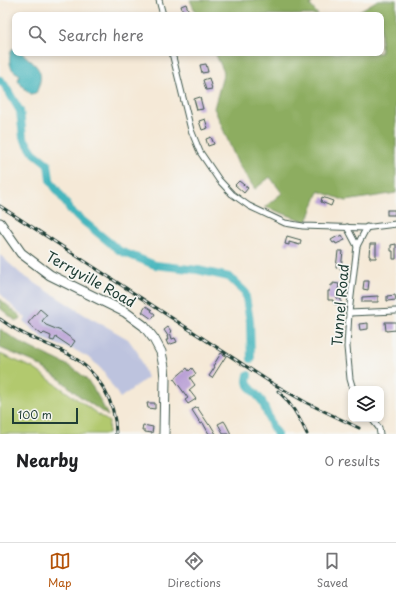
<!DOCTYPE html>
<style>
:root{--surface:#fff;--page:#f2f2f2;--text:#202124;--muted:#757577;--line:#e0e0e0;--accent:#b45309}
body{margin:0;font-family:"Playpen Sans",sans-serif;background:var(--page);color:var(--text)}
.controls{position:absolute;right:12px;bottom:12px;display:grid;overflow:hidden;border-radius:8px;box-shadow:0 2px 6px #0003}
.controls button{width:36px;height:36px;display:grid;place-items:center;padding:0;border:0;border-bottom:1px solid var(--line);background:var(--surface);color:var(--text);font:20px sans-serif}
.scale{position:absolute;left:12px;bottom:10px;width:66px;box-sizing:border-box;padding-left:4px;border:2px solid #1f3d34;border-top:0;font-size:11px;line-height:14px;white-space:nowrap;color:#1f3d34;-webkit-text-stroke:3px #f6f6f2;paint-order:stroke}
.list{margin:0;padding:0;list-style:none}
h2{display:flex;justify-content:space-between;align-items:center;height:52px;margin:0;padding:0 16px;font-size:17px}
h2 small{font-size:13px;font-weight:400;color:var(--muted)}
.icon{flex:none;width:22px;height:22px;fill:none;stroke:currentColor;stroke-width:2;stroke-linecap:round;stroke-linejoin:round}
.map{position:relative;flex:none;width:396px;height:434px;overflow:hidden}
.search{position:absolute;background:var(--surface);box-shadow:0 2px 6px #0003;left:12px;right:12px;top:12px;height:44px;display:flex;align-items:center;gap:10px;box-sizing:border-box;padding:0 14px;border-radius:8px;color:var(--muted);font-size:15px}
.sheet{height:108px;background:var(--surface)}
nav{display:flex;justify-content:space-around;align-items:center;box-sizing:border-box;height:56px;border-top:1px solid var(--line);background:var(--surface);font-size:11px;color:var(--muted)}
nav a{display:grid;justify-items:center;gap:2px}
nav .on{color:var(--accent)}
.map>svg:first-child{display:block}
.industrial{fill:#bdc3de}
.green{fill:#b2c96e;stroke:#688351}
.forest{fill:#8dad61;stroke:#56754a}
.water{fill:#46b6bd;stroke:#327a78}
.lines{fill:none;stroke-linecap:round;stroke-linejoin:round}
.river{stroke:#46b6bd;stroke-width:8}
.building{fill:#baa0d6}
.street-casing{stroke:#3f574c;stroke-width:7}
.highway-casing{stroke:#3f574c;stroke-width:11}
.street{stroke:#fff;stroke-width:5}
.highway{stroke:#fff;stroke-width:9}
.rail-casing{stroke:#1f3d34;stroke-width:3}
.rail{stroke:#f6f6f2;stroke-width:1.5;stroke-dasharray:4.5;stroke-linecap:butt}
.labels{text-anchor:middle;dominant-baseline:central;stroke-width:3.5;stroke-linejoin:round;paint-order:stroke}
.street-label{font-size:14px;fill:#1f3d34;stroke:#f6f6f2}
</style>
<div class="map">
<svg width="396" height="434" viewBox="0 0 396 434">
<rect width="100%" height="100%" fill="#f6f6f2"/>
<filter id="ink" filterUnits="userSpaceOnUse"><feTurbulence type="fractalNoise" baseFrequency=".025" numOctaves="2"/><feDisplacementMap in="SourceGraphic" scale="8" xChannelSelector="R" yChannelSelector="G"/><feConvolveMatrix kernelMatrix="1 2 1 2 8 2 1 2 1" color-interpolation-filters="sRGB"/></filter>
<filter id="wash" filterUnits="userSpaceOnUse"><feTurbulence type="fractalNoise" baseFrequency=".012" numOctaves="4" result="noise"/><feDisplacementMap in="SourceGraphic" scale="16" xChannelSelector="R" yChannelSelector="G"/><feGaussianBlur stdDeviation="0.9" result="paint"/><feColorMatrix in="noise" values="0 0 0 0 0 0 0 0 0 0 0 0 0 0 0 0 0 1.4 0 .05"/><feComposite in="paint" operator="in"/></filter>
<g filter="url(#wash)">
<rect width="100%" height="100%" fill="#f5e9d7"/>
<!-- industrial -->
<polygon class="industrial" points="0,255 21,274 85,315 107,327 128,339 138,353 147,378 120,398 102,370 91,359 75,350 61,346 44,339 24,322 26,318 14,308 0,293"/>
<!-- green -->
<polygon class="green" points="0,354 33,368 109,422 108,434 0,434"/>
<!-- forest -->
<g class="forest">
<polygon points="190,0 315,0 310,5 318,15 197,15"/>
<polygon points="378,0 396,0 396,193 346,201 319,191 307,222 265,207 282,193 270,177 255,189 238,164 214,108 224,72 215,53 381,53 381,15 352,15"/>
<polygon points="0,299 20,316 21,319 20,320 16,321 0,308"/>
<path d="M0 329C11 337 22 344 35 350 52 358 75 366 88 381 96 391 102 404 108 416L78 395 61 380 34 362 0 348Z"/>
</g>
<!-- water -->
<path class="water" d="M15 48V53H22C38 67 46 71 36 93L31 94 22 86 18 80 20 75C18 73 14 72 12 69 9 64 9 54 12 49Z"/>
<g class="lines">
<!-- river -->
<g class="river">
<polyline points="0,80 4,84 20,111 23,137 33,152 48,164 50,180 72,212 120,251 155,265 198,270 229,277 245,292 250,321 251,359"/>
<polyline points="248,375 247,381 248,385 262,401 272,426 277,434"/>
</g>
</g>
<g id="blocks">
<!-- building -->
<g class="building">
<polygon points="186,4 189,12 184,14 181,6"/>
<polygon points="206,64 208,72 202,73 200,65"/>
<polygon points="209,78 212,89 206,90 203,80"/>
<polygon points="200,97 203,109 197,110 194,99"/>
<polygon points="205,119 208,128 202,130 199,121"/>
<polygon points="211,137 214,144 208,146 206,139"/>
<polygon points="239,181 248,188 244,193 235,185"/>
<polygon points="322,197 333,201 331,206 321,202"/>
<rect x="387" y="210" width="8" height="5"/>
<polygon points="342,235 345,240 336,244 335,242 333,243 331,240 338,236 339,237"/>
<polygon points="287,236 301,240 300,245 289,242 289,245 285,244"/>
<polygon points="370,244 376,244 376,258 370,258 370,256 369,256"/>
<polygon points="396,244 396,259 393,259 393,251 391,251 391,245"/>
<polygon points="338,251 343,251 341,269 336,268"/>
<polygon points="364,281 369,281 368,290 363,289"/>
<polygon points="333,283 339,284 337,298 341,299 341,305 334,304 334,302 333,302 333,300 328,300 328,291 330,291 331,285 333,285"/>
<polygon points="395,295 396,300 387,301 387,296"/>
<polygon points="378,296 378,302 362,302 362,297"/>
<polygon points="146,306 152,310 151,311 155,314 152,319 142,312"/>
<polygon points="40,309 47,315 42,321 46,325 61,331 75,341 71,347 56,337 54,341 50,340 51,336 44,333 42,335 28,323"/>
<polygon points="385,322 396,322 396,330 386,331"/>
<polygon points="368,323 368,329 360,330 359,324"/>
<polygon points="168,327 171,331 170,332 172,339 175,338 177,342 168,345 166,340 168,340 167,336 168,336 164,330"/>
<polygon points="221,353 226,356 212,378 209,376 215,367 213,366"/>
<polygon points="187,368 189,371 192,368 196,374 190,378 195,385 189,390 196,399 188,404 185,400 188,398 174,379"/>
<polygon points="147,403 155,403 155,409 148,408"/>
<polygon points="197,407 209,425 210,424 216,434 209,434 203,423 201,424 192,410"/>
<polygon points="224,421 226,424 231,434 223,434 222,431 218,424"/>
<polygon points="143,425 153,427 152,433 145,432 145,431 142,431"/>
</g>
</g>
</g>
<g filter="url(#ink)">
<use href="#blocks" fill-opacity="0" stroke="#3f574c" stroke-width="1"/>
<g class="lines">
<!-- street casing -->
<g class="street-casing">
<g id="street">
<polyline points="159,0 163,15"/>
<polyline points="172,53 191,130 200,152 219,180 232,194 249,206 285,223 303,226 364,228 396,224"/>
<polyline points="347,227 357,246"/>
<polyline points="349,313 396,311"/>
<polyline points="353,389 350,379 347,347 349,313 357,246 367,227"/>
<polyline points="372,419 379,428 380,434"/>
</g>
</g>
<!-- highway casing -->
<g class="highway-casing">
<polyline id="highway" points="0,223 21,253 50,275 125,312 144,326 154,339 161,352 164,367 165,379 164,434"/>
</g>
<!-- street -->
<use href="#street" class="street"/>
<!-- highway -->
<use href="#highway" class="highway"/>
<!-- rail casing -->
<g class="rail-casing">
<g id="rail">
<polyline points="0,206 270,382 307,403 359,428"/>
<path d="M0 319C11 327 22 334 35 339 46 344 58 348 68 354 98 370 116 401 116 434"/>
<path d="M278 391C291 403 300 418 307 434"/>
</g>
</g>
<!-- rail -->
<use href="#rail" class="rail"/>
</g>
</g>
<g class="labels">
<!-- street labels -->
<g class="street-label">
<text transform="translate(91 279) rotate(29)">Terryville Road</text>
<text transform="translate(340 305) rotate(-85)">Tunnel Road</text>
</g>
</g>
</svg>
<div class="controls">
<button><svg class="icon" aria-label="layers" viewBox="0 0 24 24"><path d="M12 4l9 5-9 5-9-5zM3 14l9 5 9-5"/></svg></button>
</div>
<div class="scale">100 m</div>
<div class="search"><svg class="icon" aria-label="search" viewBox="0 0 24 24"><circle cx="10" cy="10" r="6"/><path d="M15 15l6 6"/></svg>Search here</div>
</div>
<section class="sheet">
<h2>Nearby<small>0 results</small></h2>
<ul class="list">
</ul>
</section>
<nav>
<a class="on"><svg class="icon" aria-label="map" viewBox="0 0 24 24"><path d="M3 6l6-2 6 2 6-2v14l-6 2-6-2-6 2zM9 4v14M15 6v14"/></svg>Map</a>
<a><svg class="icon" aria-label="directions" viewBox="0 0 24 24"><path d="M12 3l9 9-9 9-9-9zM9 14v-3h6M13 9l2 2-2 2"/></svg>Directions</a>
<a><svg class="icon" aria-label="saved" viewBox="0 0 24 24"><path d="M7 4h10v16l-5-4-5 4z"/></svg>Saved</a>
</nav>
